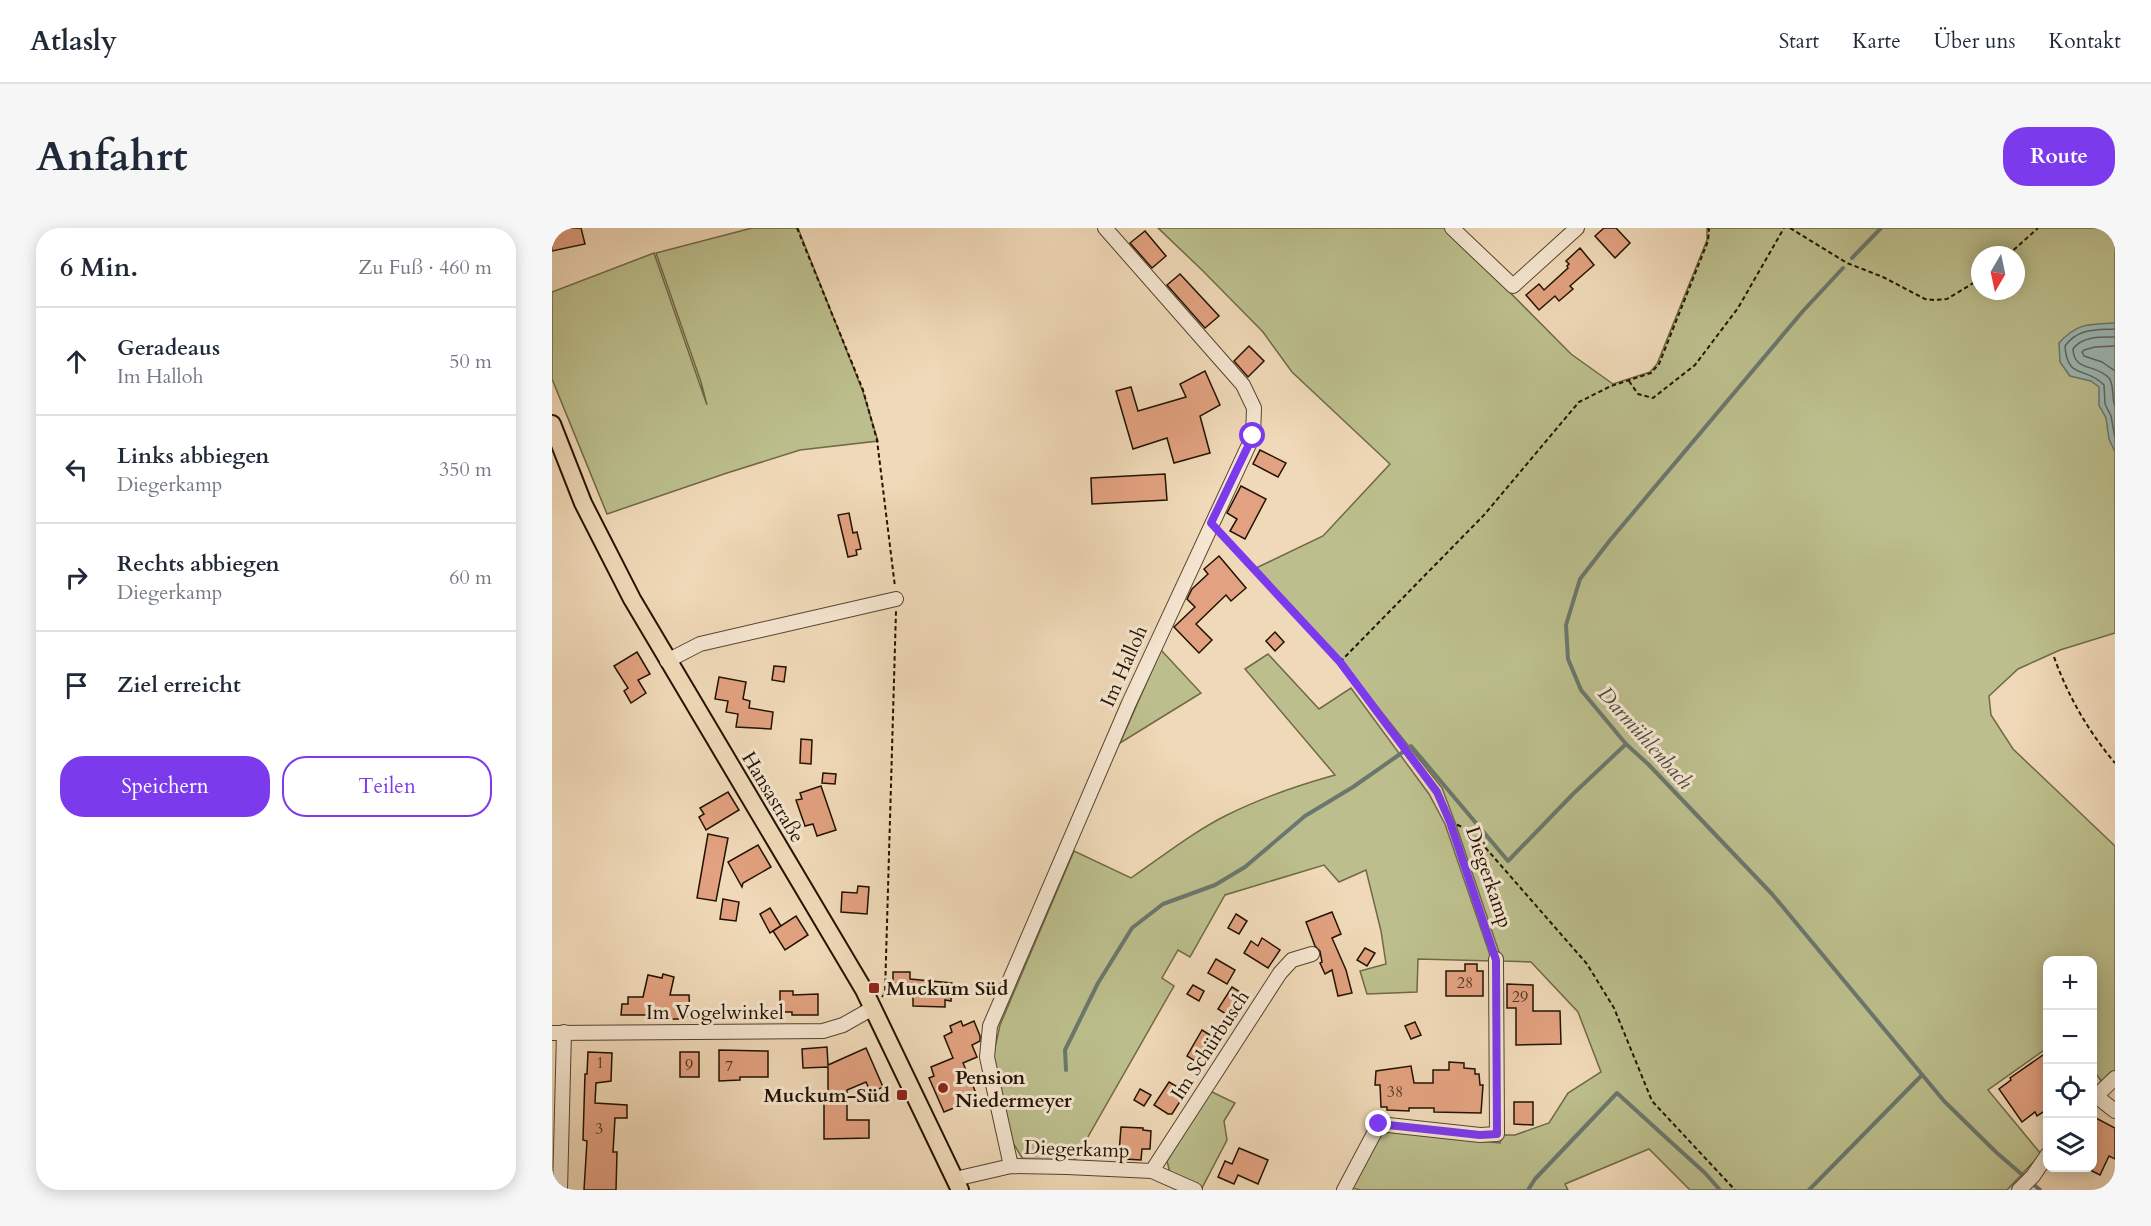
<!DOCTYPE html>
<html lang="de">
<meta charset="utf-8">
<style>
:root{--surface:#fff;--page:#f6f6f7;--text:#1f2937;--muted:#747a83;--line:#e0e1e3;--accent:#7c3aed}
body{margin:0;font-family:Cardo,serif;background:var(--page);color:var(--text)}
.controls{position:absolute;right:18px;bottom:18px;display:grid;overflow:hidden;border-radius:12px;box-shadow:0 3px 15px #0003}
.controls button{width:54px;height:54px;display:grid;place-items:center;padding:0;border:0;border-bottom:2px solid var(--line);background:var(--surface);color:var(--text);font:30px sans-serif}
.compass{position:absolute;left:1419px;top:18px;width:54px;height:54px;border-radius:50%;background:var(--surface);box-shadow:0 3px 15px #0003;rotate:189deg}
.stop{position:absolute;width:18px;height:18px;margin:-14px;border:4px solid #7c3aed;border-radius:50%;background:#fff}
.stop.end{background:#7c3aed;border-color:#fff;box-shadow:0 2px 6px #0008}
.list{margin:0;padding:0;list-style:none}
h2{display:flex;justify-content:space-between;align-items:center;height:78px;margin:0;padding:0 24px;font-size:26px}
h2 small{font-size:20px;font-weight:400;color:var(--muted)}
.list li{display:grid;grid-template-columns:39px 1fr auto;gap:18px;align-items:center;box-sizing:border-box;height:108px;padding:0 24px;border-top:2px solid var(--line)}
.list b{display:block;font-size:22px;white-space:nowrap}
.list p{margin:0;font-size:20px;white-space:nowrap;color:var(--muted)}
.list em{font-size:20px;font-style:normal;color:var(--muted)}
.actions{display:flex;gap:12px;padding:18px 24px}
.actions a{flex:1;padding:14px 0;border:2px solid var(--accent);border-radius:24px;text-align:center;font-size:21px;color:var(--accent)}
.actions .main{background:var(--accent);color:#fff}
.icon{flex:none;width:33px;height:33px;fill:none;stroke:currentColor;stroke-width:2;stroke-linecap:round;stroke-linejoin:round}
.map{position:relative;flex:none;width:1563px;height:962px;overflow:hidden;border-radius:24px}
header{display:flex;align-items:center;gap:36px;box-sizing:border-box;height:84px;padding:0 30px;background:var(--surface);border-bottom:2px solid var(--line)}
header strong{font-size:28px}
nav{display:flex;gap:33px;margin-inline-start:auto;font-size:21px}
.intro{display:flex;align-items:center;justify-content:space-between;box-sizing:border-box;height:144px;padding:0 36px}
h1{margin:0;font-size:42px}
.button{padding:15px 27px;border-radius:24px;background:var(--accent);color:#fff;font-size:21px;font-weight:700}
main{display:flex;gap:36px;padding:0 36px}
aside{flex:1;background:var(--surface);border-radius:24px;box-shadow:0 3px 15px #0003}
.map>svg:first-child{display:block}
.green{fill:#bcbf8d;stroke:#6f6946;stroke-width:1.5;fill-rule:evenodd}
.water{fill:#9cb9b6;stroke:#6b776d;stroke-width:1.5}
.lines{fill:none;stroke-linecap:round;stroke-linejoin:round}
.shore{stroke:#5f665b;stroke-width:1.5}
.stream{stroke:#6b776d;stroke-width:4}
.building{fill:#e2a180;stroke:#221300;stroke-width:1.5}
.minor-casing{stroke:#56442e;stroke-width:16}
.major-casing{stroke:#221300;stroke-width:20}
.path{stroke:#221300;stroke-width:2;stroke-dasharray:4.5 3;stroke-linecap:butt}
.minor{stroke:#f5e6d1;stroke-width:14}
.major{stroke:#f0d9b8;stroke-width:16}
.route{stroke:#7c3aed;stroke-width:8}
.poi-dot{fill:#8f2418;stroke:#f5e6d1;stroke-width:2}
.labels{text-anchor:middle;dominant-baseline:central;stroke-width:6;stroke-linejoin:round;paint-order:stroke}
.number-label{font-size:16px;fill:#523620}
.street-label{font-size:20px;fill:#221300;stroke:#f5e6d1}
.poi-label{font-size:20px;font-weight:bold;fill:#221300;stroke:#f5e6d1;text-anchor:start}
.water-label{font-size:21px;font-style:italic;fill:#4d4d40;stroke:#f5e6d1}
</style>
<header>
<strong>Atlasly</strong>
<nav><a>Start</a><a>Karte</a><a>Über uns</a><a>Kontakt</a></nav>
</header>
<div class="intro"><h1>Anfahrt</h1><a class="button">Route</a></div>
<main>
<aside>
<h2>6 Min.<small>Zu Fuß · 460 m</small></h2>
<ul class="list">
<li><svg class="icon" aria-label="ahead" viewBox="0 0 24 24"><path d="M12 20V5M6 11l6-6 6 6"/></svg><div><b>Geradeaus</b><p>Im Halloh</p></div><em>50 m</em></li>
<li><svg class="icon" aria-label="left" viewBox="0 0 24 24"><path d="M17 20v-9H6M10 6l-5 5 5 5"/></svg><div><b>Links abbiegen</b><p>Diegerkamp</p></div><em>350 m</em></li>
<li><svg class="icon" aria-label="right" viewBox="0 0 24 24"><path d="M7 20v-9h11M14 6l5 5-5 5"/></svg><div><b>Rechts abbiegen</b><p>Diegerkamp</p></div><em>60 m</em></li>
<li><svg class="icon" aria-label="arrive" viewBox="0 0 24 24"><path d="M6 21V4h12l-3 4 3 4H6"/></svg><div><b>Ziel erreicht</b></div></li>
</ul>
<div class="actions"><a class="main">Speichern</a><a>Teilen</a></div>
</aside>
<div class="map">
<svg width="1563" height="962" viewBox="0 0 1563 962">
<rect width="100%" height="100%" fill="#f0d9b8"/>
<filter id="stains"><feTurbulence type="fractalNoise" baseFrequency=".00333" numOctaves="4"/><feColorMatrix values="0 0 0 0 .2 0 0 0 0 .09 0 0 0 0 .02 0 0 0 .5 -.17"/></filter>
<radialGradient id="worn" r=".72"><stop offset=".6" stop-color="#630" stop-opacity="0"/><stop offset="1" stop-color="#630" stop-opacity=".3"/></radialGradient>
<!-- green -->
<g class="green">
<polygon points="200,0 246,0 311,164 326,213 248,222 175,245 55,286 0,151 0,64 102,25 155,177 149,154 104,25"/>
<path d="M606 0H894L1019 126 1061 156 1098 144 1105 136 1155 12V0H1563V405L1508 422 1466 441 1437 468 1439 487 1461 521 1563 618V850L1554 859 1541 842 1540 732H1496L1495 820 1436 862 1489 926 1455 962H1138L1097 921 1013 956 1016 962H809L800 960 827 908 837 904 948 915 950 907H963L997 895 1016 865 1049 844 1026 784 979 734 950 733 904 597 890 560 789 433 704 340 771 308 838 236 740 144 711 104 650 42ZM1428 27H1464V63H1428Z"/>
<polygon points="609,422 649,465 568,515"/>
<path d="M716 426 767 481 799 460 877 566 893 596 940 733 866 731 865 764 815 766 808 743 834 736 829 703 814 642 787 654 772 637 673 667 638 729 626 722 610 750 622 758 521 935 472 933 461 915 443 853 441 829 448 797 522 623 579 650C611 628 641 604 675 587 709 570 747 557 783 547L693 441Z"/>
<polygon points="658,863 683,875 672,893 675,912 650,960 618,945 615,933"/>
</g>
<!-- water -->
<path class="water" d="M1563 95V224L1557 211 1554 190 1547 177V159L1539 153 1518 148 1508 134 1507 115C1525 95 1537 96 1563 95Z"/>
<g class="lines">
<!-- shore -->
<g class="shore">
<path d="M1563 101C1543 102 1526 100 1513 118 1515 152 1534 138 1552 157L1553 176 1559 188 1563 210"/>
<path d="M1563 109C1548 109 1530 108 1521 121 1522 144 1543 135 1557 150 1563 158 1559 169 1563 178"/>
<polyline points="1563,118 1543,119 1532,122 1530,124 1532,128 1550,134 1563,143"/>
</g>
<!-- stream -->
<g class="stream">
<polyline points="1300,30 1329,0"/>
<polyline points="1291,40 1251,83 1059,311 1028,351 1014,397 1016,431 1029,462 1074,516 1097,537 1220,666 1392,873 1445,925 1474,950"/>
<polyline points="859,518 956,633 1021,566 1074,516"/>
<polyline points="514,842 513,822 546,755 580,700 611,676 663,657 693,639 753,588 801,559 851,524"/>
<polyline points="1480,955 1488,962"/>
<polyline points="976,962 983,951 1065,865 1153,945 1168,962"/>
<polyline points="1257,962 1370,847"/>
</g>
</g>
<!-- building -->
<g class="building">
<polygon points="0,0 29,0 33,16 0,23"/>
<polygon points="1052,0 1064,0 1078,15 1063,30 1043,8"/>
<polygon points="593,3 614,28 600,40 578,15"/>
<polygon points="1028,20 1042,37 1018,58 1021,61 1007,73 1003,68 987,82 974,67 987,56 992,62 1016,40 1015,38 1017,36 1014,33"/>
<polygon points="628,46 667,88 653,100 615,57"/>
<polygon points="697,118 712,133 696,149 682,133"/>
<polygon points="653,143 668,177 648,188 658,225 622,235 615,210 581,221 564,163 579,159 586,183 634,169 628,156"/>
<polygon points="708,222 734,235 726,249 701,236"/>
<polygon points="613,246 615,272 540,276 539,250"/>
<polygon points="689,258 714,271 693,311 678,303 685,291 675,285"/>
<polygon points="297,285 301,305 305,304 309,321 304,322 305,327 296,329 286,287"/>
<polygon points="667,328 694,360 679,373 674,367 644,396 660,412 647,425 622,399 643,379 635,371 640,361 656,346 652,341"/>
<polygon points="723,404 732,414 723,423 714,413"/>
<polygon points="85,424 98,446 86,452 94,465 79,475 72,463 76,460 62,438"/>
<polygon points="222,438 234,439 232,454 220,452"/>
<polygon points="167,449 194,454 191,471 198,473 197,480 221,484 219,501 184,499 186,486 174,484 176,473 163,471"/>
<polygon points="249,511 260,512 259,536 248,535"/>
<polygon points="271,545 284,546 283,556 270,555"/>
<polygon points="269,558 284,602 265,608 261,596 253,598 244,572 250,571 248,565"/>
<polygon points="176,564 187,582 154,602 147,589 152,586 148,580"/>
<polygon points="156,606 176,610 164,673 145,670"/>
<polygon points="206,617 219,639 191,655 190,659 176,634"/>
<polygon points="306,658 317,659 315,686 289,684 290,664 305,665"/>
<polygon points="171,671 187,674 184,693 168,691"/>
<polygon points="218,680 229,698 218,705 208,686"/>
<polygon points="780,684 789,706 780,710 794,742 800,765 786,768 780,742 773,746 768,735 770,734 768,723 763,718 754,694"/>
<polygon points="684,686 695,693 687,706 676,700"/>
<polygon points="244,688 256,707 233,722 221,703"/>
<polygon points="710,710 728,722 716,740 692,725 699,713 706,718"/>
<polygon points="813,720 823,725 815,738 805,732"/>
<polygon points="664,731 683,742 675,756 656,745"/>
<polygon points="913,736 925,736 925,743 931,743 931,768 894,768 894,743 913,743"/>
<polygon points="341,744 358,744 358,751 400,755 399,773 393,772 393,779 361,778 361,763 341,763"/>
<polygon points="111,746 122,749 118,767 137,767 138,788 129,788 129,791 117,791 117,787 69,787 70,776 76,776 76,769 91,769 96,747 110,750"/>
<polygon points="955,756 981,757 981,783 1008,783 1009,816 964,817 964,780 955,780"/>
<polygon points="641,757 652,763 647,773 635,766"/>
<polygon points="680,759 696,769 682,791 666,781"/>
<polygon points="228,763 241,763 241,767 266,766 266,787 240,787 240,784 228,784"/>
<polygon points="409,793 411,798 422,793 428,808 428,813 420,817 425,829 411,835 424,865 404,873 407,878 392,884 377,850 382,848 379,839 401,830 392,808 400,804 398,798"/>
<polygon points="863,794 869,807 859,811 853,798"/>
<polygon points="650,802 666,812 651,838 635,828"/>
<polygon points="275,819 276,837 314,820 331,859 319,865 314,854 295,862 295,892 317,892 317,910 272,911 272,867 276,867 276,839 251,840 250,821"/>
<polygon points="167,822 216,823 216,849 188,849 188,852 167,853"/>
<polygon points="36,824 60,825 59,853 44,855 43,875 75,877 75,890 63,890 61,924 65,924 64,962 32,962 35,913 31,912 33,846 35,846"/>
<rect x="128" y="824" width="19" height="25"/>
<polygon points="1491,827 1496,834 1496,881 1485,888 1483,884 1470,894 1447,861 1459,852 1458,850"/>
<polygon points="897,834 912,835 912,840 923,841 923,846 927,846 928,857 931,857 929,885 882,884 882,880 857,880 857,883 835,882 835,879 829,879 828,857 823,857 824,843 859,838 862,855 881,855 881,842 897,842"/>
<polygon points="617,854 634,864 620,886 616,886 602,877"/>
<polygon points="588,861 599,867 592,878 582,872"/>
<polygon points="962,874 981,874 981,897 962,896"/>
<polygon points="1540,888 1563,900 1563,931 1557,928 1548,947 1540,943"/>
<polygon points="569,899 591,900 591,902 599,903 598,921 590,921 589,932 573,931 574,925 567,925"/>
<polygon points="687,920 716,932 706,956 686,947 682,956 666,949 673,933 680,936"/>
</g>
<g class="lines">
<!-- minor casing -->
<g class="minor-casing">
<g id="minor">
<polyline points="900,0 961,58 1025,0"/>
<polyline points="115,433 148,416 344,371"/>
<polyline points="0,805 271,803 291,797 321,780"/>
<polyline points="1544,868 1563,883"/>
<polyline points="1540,872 1563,850"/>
<polyline points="459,938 435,829 438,798 577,475 701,208 702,180 691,157 553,0"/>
<polyline points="600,943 728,745 740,732 760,726"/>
<polyline points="403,951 459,938 515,939 600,943 643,962"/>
<polyline points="8,962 12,804"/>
<polyline points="792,962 827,896 928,907 945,906 944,731"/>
<polyline points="1467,962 1481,948 1496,926"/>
</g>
</g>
<!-- major casing -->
<g class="major-casing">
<polyline id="major" points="0,196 31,275 80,371 312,762 408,962"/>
</g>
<!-- path -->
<g class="path">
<polyline points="245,0 311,162 325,212 343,359"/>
<polyline points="1238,0 1295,35 1331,49 1373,71 1383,72 1395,71 1428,51"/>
<polyline points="1456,27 1486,0"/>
<polyline points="1077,153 1086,166 1101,170 1143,137 1186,80 1232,0"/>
<polyline points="669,306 788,434 885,564 898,594 940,719"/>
<path d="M1502 429C1516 468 1536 503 1563 535"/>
<polyline points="788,434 932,287 1027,174 1059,158 1099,145 1107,136 1156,13 1157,2 1156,0"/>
<polyline points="898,594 918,602 1035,736 1062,780 1100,873 1183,962"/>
<polyline points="330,769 333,765 344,383"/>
</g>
<!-- minor -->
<use href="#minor" class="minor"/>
<!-- major -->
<use href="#major" class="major"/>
</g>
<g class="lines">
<!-- route -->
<polyline class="route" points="701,208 659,295 788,434 885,564 898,594 944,732 945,906 928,907 827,896"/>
</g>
<!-- markers -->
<g class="poi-dot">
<rect x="316" y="754" width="12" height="12" rx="3"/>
<circle cx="391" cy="860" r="6"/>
<rect x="344" y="861" width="12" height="12" rx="3"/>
</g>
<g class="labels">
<!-- number labels -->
<g class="number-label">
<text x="913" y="755">28</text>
<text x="968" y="769">29</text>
<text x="48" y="835">1</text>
<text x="137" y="837">9</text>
<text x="177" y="838">7</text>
<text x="843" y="864">38</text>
<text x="47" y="901">3</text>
</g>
<!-- street labels -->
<g class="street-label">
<text transform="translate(572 438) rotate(-66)">Im Halloh</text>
<text transform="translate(221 569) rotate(59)">Hansastraße</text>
<text transform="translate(937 649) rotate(71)">Diegerkamp</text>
<text x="163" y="784">Im Vogelwinkel</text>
<text transform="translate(658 817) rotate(-57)">Im Schürbusch</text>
<text transform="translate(525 921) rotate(2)">Diegerkamp</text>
</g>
<!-- poi labels -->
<g class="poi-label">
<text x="334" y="760">Muckum Süd</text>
<text x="403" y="849">Pension<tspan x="403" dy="23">Niedermeyer</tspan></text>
<text x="338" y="867" text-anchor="end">Muckum-Süd</text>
</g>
<!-- water labels -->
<g class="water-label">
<text transform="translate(1093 510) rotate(48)">Darmühlenbach</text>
</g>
</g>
<rect width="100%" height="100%" filter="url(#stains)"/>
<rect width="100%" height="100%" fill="url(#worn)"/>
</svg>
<div class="controls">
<button>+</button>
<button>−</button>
<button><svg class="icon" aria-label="locate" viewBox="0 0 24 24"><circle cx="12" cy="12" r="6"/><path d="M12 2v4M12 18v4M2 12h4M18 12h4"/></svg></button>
<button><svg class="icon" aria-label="layers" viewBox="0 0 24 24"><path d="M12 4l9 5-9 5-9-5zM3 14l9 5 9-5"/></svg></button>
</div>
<svg class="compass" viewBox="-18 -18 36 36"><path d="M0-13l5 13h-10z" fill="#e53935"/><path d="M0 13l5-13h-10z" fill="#747a83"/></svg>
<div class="stop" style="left:701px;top:208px"></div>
<div class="stop end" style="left:827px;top:896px"></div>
</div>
</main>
